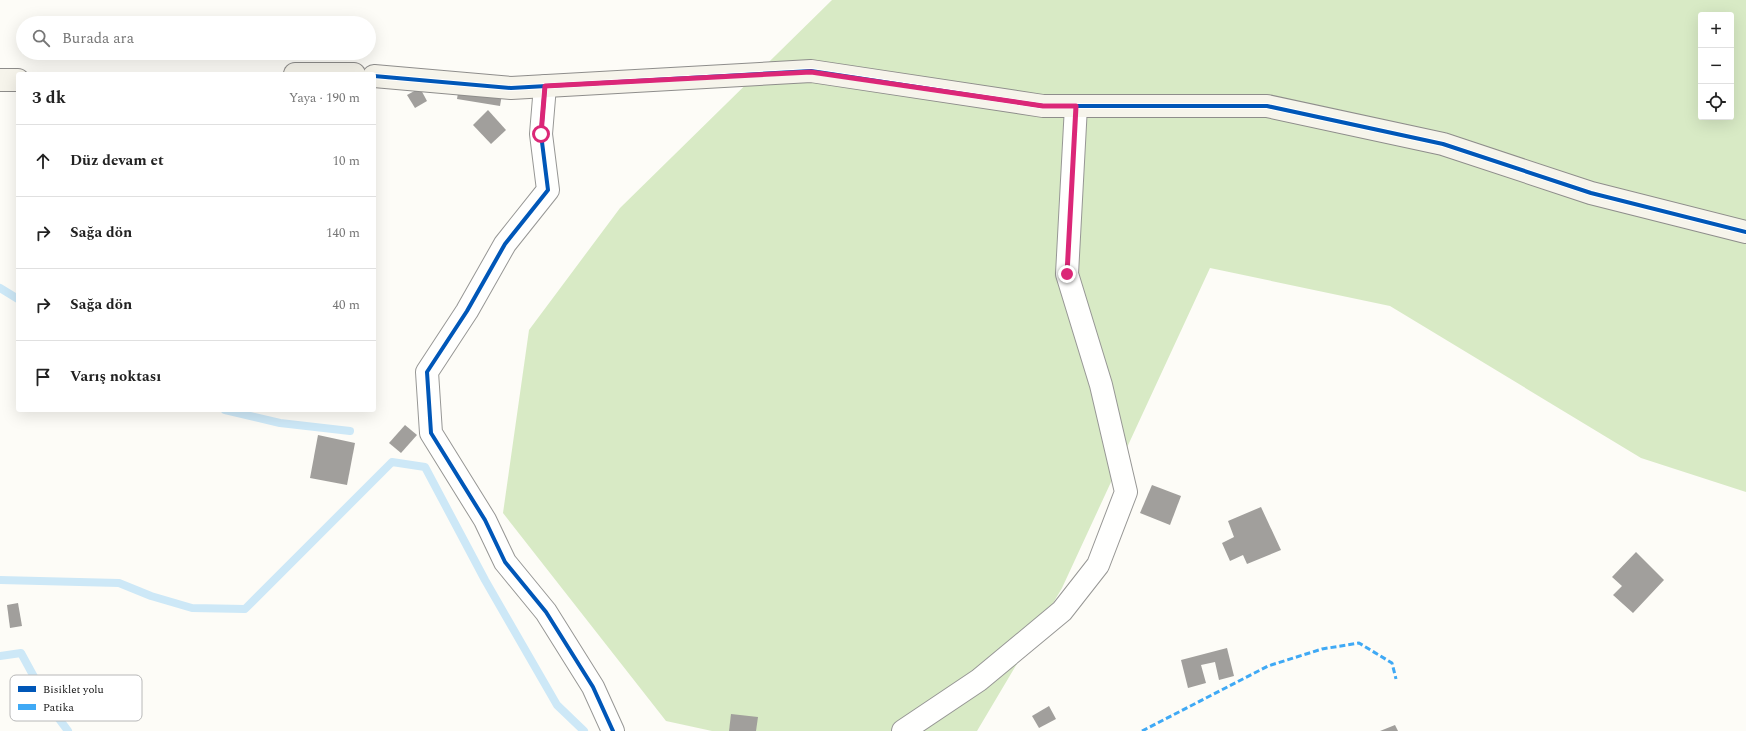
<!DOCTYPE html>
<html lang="tr">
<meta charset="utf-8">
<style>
:root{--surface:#fff;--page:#f2f2f2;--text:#222;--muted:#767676;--line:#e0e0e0}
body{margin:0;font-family:Spectral,serif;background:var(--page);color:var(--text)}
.controls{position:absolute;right:12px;top:12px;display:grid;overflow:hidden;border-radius:4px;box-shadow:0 4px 16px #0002}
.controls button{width:36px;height:36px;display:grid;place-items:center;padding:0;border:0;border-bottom:1px solid var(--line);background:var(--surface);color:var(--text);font:20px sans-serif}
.stop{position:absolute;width:12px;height:12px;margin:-9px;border:3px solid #db2777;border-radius:50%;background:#fff}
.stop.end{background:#db2777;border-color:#fff;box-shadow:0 1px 4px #0008}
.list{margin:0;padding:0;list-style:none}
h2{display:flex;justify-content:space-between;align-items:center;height:52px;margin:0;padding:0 16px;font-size:17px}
h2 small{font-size:13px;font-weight:400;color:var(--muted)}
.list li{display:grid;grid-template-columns:26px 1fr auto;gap:12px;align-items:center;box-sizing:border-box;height:72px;padding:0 16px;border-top:1px solid var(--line)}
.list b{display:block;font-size:15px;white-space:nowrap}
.list em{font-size:13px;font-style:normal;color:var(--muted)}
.icon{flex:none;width:22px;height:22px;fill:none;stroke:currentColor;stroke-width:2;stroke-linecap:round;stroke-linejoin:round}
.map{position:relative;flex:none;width:1746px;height:731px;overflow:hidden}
.search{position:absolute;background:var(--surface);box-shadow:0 4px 16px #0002;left:16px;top:16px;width:360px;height:44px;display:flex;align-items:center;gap:10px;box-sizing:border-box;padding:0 14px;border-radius:22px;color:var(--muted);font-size:15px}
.panel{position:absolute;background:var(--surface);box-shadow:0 4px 16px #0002;left:16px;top:72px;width:360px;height:340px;border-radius:4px}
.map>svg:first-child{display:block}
.forest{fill:#d8eac5;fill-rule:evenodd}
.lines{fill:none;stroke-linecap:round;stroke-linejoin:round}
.stream{stroke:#cde8f7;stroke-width:8}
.building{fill:#a19f9c}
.street-casing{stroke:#979795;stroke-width:24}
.secondary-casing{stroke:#8e8d8b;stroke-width:24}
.street{stroke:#fffffe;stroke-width:22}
.secondary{stroke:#f6f4eb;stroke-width:22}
.quiet{stroke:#3fa9f5;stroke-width:3;stroke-dasharray:6 3;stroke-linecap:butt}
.cycleway-casing{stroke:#fff;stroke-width:6}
.cycleway{stroke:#0057b8;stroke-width:4}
.route{stroke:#db2777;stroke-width:5}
.key{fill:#fff;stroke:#b8b8b8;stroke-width:1}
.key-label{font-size:11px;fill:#111}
</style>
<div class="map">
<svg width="1746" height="731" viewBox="0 0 1746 731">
<rect width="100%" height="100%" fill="#fdfcf7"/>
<!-- forest -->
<path class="forest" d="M832 0H1746V492L1641 458 1390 306 1210 268 1062 588 977 731H712L666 721 503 513 529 330 620 208ZM1701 15H1731V117H1701Z"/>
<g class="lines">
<!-- stream -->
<g class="stream">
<polyline points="0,288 18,299"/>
<polyline points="225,410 280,423 350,431"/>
<polyline points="0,580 119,583 151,596 192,608 245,609 392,462 425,467 485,580 557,705 584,731"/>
<polyline points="0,656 21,653 51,708 68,731"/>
</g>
</g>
<!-- building -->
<g class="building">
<polygon points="459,87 502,94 500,106 457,99"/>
<polygon points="420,88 427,101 415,108 407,95"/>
<polygon points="488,110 506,130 491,144 473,125"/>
<polygon points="405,425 417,435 401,453 389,443"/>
<polygon points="318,435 355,443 347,485 310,478"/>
<polygon points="1152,485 1181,496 1170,525 1140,513"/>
<polygon points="1261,507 1281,550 1247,564 1243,555 1230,561 1222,543 1234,537 1228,521"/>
<polygon points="1636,552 1664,580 1633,613 1613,595 1622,586 1612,577"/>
<polygon points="18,603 22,626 10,628 7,605"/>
<polygon points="1227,648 1234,676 1219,680 1215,662 1201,665 1206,683 1188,688 1181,660"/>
<polygon points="1049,706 1056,719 1039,728 1032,716"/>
<polygon points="731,714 758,717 756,731 729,731"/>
<polygon points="1395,725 1398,731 1380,731"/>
</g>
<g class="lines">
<!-- street casing -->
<g class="street-casing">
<g id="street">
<polyline points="545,86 541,134 548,190 505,244 467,311 427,372 431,433 485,520 505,562 546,612 593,687 613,731"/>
<polyline points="903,731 979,680 1062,611 1098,565 1126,492 1101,385 1067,274 1076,106"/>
</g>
</g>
<!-- secondary casing -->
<g class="secondary-casing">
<g id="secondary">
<polyline points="295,74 354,74"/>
<polyline points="374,76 511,88 811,71 1043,106 1267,106 1443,144 1591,193 1746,232"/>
<polyline points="0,80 18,80"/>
</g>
</g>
<!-- street -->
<use href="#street" class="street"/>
<!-- secondary -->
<use href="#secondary" class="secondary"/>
<!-- quiet -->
<polyline class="quiet" points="1142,731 1268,666 1322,649 1359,643 1392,663 1396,679"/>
<!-- cycleway casing -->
<g class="cycleway-casing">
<g id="cycleway">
<polyline points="374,76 511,88 811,71 1043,106 1267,106 1443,144 1591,193 1746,232"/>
<polyline points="545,86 541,134 548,190 505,244 467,311 427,372 431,433 485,520 505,562 546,612 593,687 613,731"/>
</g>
</g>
<!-- cycleway -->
<use href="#cycleway" class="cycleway"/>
</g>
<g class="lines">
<!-- route -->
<polyline class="route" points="541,134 545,86 811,72 1043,106 1076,106 1067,274"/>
</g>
<!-- legend -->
<rect x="10" y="675" width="132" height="46" rx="6" class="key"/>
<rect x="18" y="686" width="18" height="6" fill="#0057b8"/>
<rect x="18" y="704" width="18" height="6" fill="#3fa9f5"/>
<g class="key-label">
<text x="43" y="693">Bisiklet yolu</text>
<text x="43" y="711">Patika</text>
</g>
</svg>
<div class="controls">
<button>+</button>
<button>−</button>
<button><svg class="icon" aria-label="locate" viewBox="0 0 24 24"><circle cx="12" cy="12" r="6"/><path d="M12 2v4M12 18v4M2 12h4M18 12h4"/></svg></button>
</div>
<div class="stop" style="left:541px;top:134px"></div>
<div class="stop end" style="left:1067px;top:274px"></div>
<div class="search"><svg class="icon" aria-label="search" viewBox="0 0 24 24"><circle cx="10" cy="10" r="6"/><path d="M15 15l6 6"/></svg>Burada ara</div>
<section class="panel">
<h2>3 dk<small>Yaya · 190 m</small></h2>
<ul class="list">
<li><svg class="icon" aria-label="ahead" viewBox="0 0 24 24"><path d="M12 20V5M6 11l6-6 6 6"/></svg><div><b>Düz devam et</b></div><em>10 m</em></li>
<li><svg class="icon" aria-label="right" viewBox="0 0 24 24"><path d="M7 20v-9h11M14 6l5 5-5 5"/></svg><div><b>Sağa dön</b></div><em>140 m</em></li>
<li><svg class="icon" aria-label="right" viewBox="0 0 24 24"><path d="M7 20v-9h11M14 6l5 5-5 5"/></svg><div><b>Sağa dön</b></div><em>40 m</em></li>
<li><svg class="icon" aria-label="arrive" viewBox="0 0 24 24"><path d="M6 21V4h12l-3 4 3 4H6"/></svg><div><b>Varış noktası</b></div></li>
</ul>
</section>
</div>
